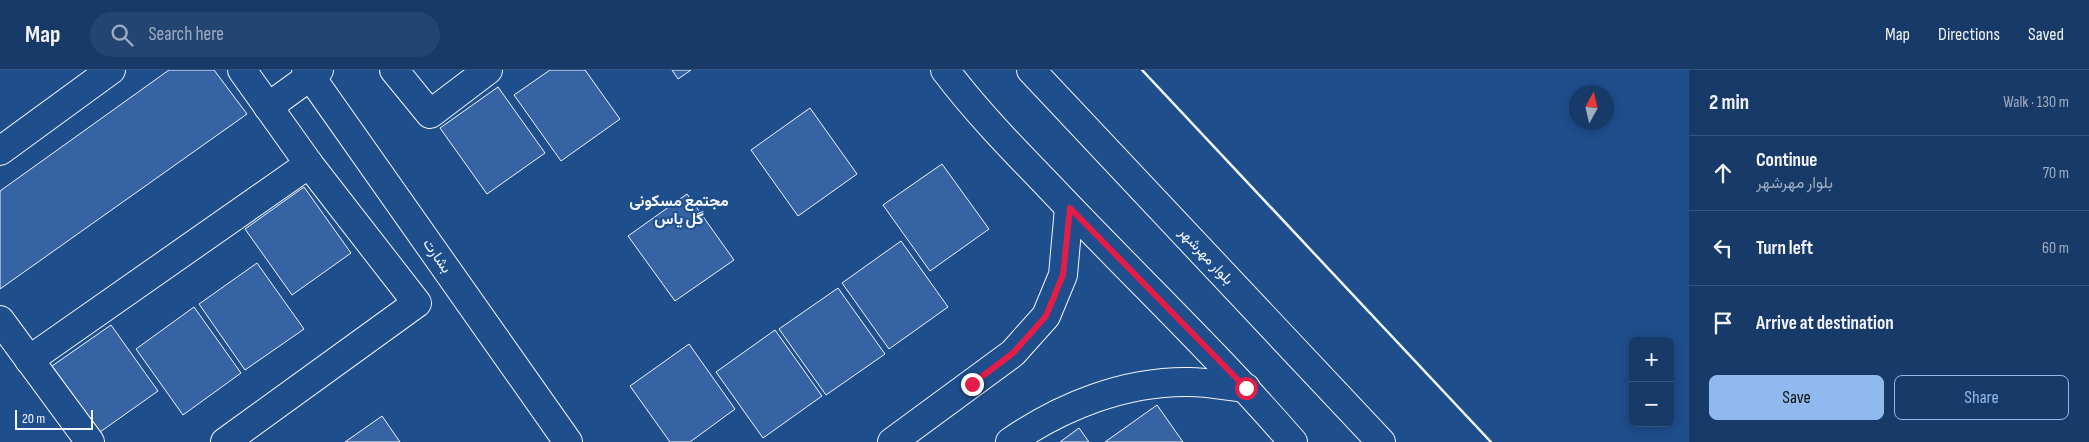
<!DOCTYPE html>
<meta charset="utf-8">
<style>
:root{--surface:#173a69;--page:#244571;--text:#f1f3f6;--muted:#9eadc0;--line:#36547d;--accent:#90b9f0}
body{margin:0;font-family:"Sofia Sans Condensed",Vazirmatn,sans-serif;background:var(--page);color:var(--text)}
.controls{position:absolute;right:15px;bottom:15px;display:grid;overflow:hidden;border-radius:8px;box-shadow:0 2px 12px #0003}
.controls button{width:45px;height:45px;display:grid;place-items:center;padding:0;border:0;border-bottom:1px solid var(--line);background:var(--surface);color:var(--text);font:25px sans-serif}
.compass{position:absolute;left:1569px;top:15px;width:45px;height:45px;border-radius:50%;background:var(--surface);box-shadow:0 2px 12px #0003;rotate:8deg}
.scale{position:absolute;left:15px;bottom:12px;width:78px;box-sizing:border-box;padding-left:5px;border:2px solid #f2f6ff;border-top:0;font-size:14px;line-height:18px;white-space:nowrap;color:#f2f6ff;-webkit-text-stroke:4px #1f4e8c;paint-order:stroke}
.stop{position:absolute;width:15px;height:15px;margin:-11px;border:4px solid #e11d48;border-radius:50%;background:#fff}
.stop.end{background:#e11d48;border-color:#fff;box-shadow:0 1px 5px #0008}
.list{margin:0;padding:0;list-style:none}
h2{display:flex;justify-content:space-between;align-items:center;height:65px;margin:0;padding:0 20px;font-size:21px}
h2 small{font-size:16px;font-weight:400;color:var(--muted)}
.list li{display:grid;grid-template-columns:32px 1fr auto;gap:15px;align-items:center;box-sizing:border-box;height:75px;padding:0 20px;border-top:1px solid var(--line)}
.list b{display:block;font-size:19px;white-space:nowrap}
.list p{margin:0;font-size:16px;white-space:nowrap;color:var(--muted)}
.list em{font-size:16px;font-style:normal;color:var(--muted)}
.actions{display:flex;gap:10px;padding:15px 20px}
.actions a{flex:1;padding:11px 0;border:1px solid var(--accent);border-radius:8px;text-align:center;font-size:18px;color:var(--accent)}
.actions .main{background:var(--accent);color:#111}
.icon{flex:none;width:28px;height:28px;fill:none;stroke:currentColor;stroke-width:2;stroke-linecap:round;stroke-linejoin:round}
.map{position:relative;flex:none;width:1689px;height:372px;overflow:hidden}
header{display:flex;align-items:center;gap:30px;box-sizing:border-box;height:70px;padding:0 25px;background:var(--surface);border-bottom:1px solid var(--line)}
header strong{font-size:24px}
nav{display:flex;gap:28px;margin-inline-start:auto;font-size:18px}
.search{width:350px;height:45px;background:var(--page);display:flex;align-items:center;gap:12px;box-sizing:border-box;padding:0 18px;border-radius:28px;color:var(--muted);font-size:19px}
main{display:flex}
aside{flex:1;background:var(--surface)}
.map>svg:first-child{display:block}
.building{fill:#3563a3;stroke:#f2f6ff}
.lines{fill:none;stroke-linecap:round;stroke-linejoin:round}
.minor-casing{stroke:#f2f6ff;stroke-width:30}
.major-casing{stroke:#f2f6ff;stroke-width:30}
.minor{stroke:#1f4e8c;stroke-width:28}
.major{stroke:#1f4e8c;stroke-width:28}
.wall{stroke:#f2f6ff;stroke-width:2.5}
.route{stroke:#e11d48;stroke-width:6}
.labels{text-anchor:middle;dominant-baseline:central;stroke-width:4;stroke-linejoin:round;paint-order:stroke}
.street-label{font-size:15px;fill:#f2f6ff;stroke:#1f4e8c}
.neighbourhood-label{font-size:16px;font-weight:bold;fill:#f2f6ff;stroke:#1f4e8c}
</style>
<header>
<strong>Map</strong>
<div class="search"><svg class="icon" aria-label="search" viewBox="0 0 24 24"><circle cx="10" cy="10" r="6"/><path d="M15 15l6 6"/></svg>Search here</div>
<nav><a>Map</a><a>Directions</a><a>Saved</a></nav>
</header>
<main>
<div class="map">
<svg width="1689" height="372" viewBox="0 0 1689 372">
<rect width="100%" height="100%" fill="#1f4e8c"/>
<!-- building -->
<g class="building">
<polygon points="169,0 214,0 247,44 0,219 0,121"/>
<polygon points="550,0 585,0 620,49 561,91 514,25"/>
<polygon points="672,0 691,0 678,9"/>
<polygon points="498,17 545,83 487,124 440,58"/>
<polygon points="810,38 857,104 798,146 751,80"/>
<polygon points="942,94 989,159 930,201 883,135"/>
<polygon points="304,117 351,183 292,225 245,159"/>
<polygon points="687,124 734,190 675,231 628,166"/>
<polygon points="901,171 948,237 889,279 842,213"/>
<polygon points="257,193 304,259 245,300 199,234"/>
<polygon points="838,218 885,284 826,325 779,259"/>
<polygon points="194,237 241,303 183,345 136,279"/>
<polygon points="111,255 158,321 100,362 52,296"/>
<polygon points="775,260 822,326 763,368 716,302"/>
<polygon points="689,274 735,339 690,372 670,372 630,316"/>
<polygon points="1157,335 1183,372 1105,372"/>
<polygon points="382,346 400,372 345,372"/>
<polygon points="1079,358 1089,372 1060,372"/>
</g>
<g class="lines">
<!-- minor casing -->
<g class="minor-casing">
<g id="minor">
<polyline points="306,0 568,372"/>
<polyline points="394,0 430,44 488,0"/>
<polyline points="268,37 319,0"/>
<polyline points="0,81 111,0"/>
<polyline points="0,250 90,372"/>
<polyline points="29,290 309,94"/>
<polyline points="225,372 417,233 309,94 242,0"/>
</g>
</g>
<!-- major casing -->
<g class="major-casing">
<g id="major">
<path d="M945 0C976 41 1011 77 1046 113 1128 200 1215 282 1293 372"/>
<polyline points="1031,0 1381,372"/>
<polyline points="892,372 1013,283 1046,246 1063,205 1069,138"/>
<path d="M1010 372C1062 336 1125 311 1189 312 1208 312 1227 316 1246 318"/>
</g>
</g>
<!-- minor -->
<use href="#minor" class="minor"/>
<!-- major -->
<use href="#major" class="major"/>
<!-- wall -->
<polyline class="wall" points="1142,0 1491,372"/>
</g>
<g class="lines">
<!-- route -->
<polyline class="route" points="972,314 1013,283 1046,246 1063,205 1070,138 1246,318"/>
</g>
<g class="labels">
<!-- street labels -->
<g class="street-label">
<text transform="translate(437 186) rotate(55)">بشارت</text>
<text transform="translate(1206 186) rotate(47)">بلوار مهرشهر</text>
</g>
<!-- neighbourhood labels -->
<g class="neighbourhood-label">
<text x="679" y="131">مجتمع مسکونی<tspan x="679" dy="18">گل یاس</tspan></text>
</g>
</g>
</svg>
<div class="controls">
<button>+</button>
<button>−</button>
</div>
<svg class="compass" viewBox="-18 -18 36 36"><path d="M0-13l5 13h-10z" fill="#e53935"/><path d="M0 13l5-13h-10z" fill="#9eadc0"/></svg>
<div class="scale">20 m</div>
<div class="stop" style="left:1246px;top:318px"></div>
<div class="stop end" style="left:972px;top:314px"></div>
</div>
<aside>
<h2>2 min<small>Walk · 130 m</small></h2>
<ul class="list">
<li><svg class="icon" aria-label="ahead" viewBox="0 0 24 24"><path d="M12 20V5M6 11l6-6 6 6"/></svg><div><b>Continue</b><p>بلوار مهرشهر</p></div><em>70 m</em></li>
<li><svg class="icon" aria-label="left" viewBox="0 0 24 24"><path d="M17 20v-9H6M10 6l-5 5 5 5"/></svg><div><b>Turn left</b></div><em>60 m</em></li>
<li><svg class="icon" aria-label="arrive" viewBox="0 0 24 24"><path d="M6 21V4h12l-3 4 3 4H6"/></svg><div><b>Arrive at destination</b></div></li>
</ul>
<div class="actions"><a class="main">Save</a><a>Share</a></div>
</aside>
</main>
